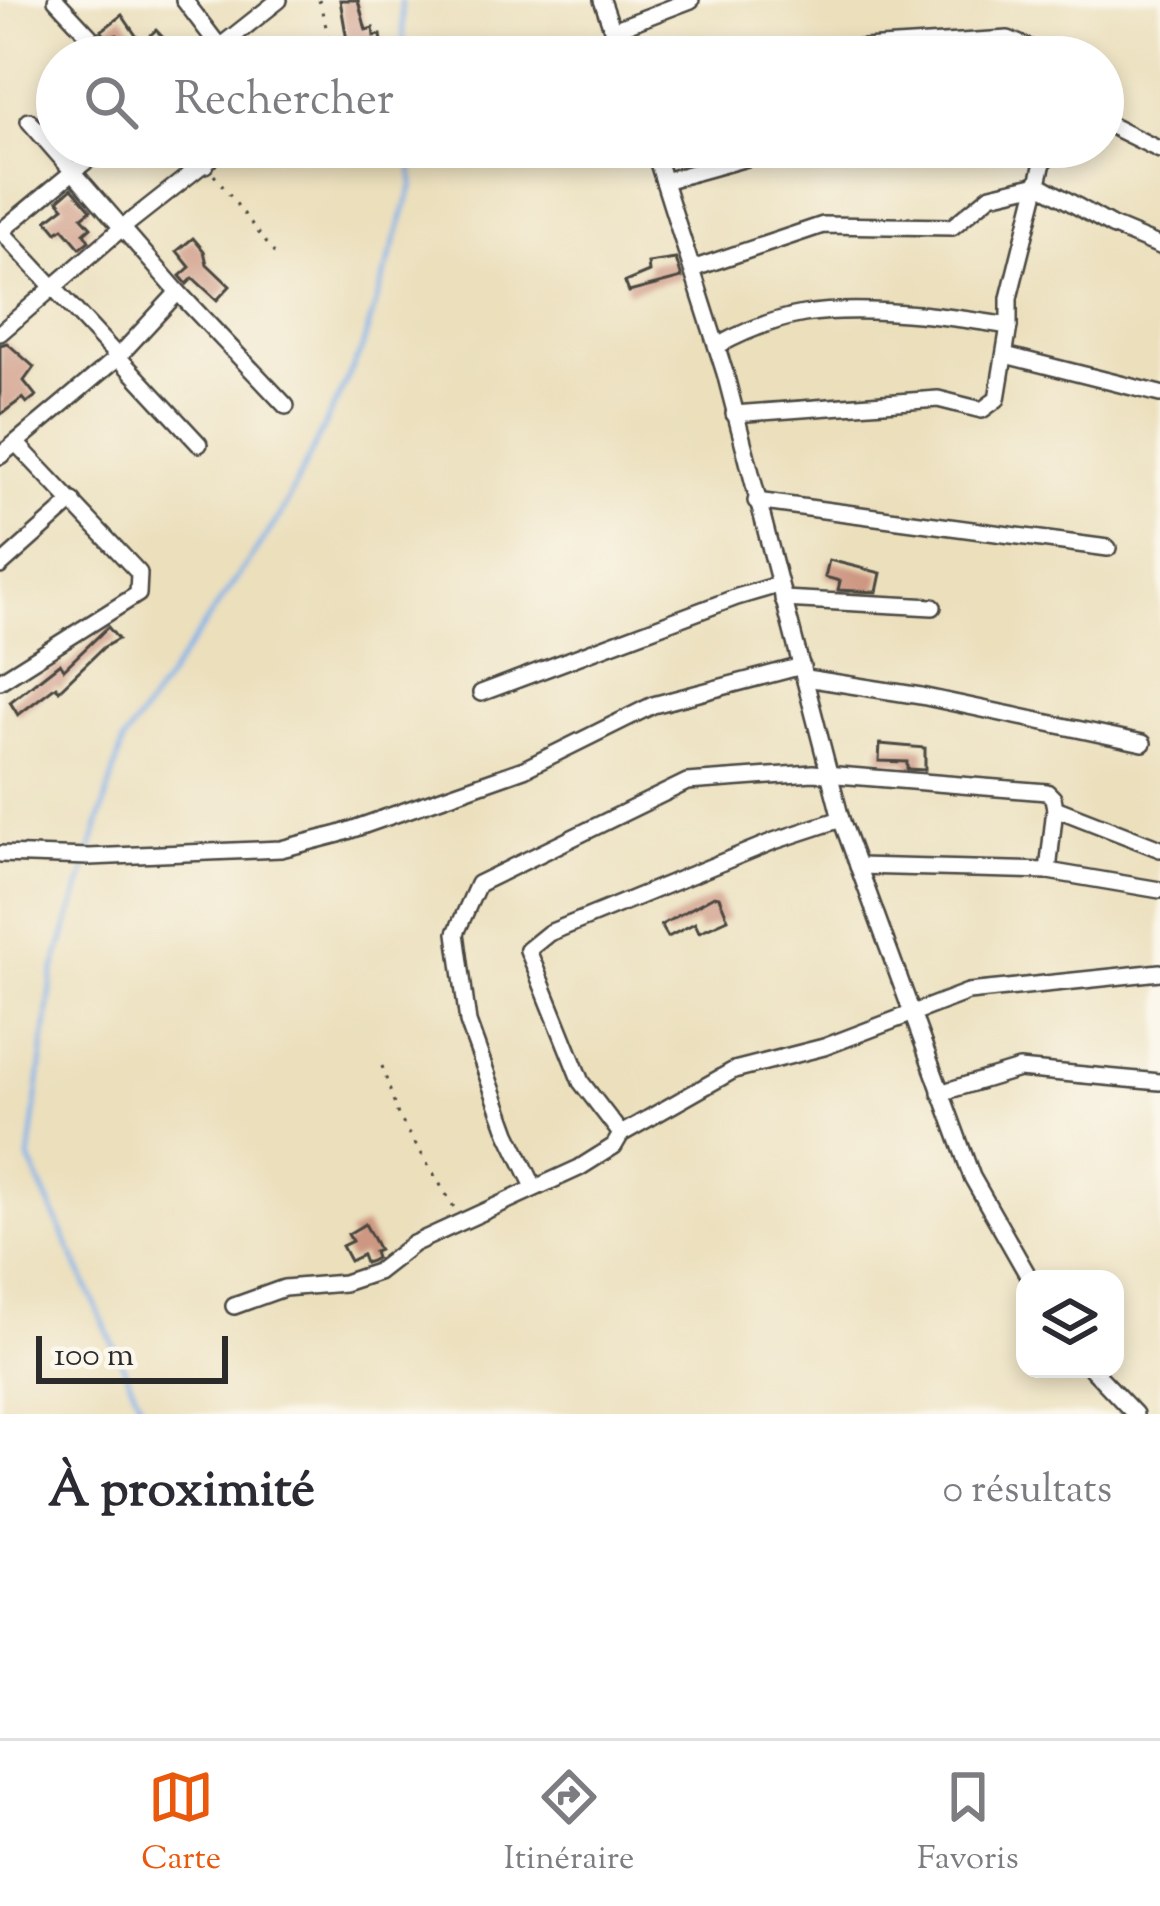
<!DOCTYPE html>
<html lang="fr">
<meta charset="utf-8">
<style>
:root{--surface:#fff;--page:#f2f2f3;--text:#2b2b33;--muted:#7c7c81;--line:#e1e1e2;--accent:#ea580c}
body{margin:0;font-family:"Sorts Mill Goudy",serif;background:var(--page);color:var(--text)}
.controls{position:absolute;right:36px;bottom:36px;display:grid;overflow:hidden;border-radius:24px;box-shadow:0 6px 18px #0003}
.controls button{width:108px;height:108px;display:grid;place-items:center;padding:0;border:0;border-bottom:3px solid var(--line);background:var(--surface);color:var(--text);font:60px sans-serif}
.scale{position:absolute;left:36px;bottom:30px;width:192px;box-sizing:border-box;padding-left:12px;border:6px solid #2b2b2b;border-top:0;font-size:33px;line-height:42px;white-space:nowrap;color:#2b2b2b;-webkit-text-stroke:9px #fbf7ec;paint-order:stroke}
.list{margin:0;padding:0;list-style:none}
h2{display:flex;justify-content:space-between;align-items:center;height:156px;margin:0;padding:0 48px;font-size:51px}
h2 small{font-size:39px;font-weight:400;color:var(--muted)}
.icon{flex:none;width:66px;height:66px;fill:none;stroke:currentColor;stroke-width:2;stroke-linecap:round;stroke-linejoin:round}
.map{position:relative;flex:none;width:1160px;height:1414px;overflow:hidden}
.search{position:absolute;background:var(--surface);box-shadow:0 6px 18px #0003;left:36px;right:36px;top:36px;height:132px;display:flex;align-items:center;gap:30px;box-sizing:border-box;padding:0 42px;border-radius:66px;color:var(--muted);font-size:45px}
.sheet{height:324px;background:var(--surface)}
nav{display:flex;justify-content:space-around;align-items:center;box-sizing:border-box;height:168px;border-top:3px solid var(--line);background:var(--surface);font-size:33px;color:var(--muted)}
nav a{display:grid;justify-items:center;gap:6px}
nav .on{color:var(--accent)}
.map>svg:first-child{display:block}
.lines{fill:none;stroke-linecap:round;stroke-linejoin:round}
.stream{stroke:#7db0ea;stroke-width:4.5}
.building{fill:#cd9782}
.minor-casing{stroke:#484641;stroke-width:20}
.path{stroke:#484641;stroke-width:3;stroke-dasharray:3 9;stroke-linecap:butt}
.minor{stroke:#fff;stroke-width:15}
</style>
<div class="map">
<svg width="1160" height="1414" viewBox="0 0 1160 1414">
<rect width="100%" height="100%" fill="#fbf7ec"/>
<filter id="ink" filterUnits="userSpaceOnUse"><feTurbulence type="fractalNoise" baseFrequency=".00833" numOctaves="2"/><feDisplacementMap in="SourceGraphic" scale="24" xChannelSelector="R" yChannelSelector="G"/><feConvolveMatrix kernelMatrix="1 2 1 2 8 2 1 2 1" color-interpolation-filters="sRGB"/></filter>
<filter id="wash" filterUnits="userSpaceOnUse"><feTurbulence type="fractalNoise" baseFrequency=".004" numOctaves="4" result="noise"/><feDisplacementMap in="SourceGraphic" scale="48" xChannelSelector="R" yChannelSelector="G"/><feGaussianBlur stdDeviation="2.7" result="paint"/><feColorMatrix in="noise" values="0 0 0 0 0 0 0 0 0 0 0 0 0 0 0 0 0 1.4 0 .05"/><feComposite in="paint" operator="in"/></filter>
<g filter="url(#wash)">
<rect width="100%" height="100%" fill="#ebdfbc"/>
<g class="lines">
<!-- stream -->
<g class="stream">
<polyline points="401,0 405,57"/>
<polyline points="90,853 123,742 280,516 361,351 413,184 411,147"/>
<polyline points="87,864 53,973 29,1159 145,1414"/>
</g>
</g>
<g id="blocks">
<!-- building -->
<g class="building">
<polygon points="340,0 358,0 366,30 373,28 374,36 381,35 383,48 367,51 367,57 350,57"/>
<polygon points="122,15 137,37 144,41 156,30 167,42 158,50 164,57 140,57 117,35 108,38 101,31"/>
<polygon points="72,188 91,210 82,217 91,227 84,233 89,241 80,248 63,228 57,232 47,220 64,207 58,200"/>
<polygon points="193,238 204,251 207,264 230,286 217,300 193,278 187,284 180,276 190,267 177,251"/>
<polygon points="676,259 682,278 629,292 625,282 649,272 648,263"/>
<polygon points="7,343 34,367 24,381 36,396 27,403 23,398 0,415 0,345"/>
<polygon points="829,560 881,573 877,592 838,590 840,581 825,577"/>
<polygon points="108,627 118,639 104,647 59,690 56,686 18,715 10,702 60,663 64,669"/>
<polygon points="880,744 925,748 925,770 907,769 907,762 879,761"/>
<polygon points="714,896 719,897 728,919 699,932 695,923 668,937 661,925"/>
<polygon points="365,1224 379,1250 374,1252 376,1258 371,1261 365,1263 362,1255 350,1261 342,1246 352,1241 348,1234"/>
</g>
</g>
</g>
<g filter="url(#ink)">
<use href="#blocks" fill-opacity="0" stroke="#484641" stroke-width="3"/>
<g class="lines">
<!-- minor casing -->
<g class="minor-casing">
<g id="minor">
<polyline points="56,0 109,57"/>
<polyline points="184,0 219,46"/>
<polyline points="602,0 622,57"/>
<polyline points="613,30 691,0"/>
<polyline points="207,57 279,0"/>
<polyline points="800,57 832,50 1008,39 1051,57"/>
<polyline points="29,121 178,292 286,406"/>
<polyline points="1103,122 1160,150"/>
<polyline points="187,147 205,165"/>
<polyline points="653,147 725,373 841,819 972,1177 1030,1279"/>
<polyline points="664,181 786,147"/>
<polyline points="0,230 199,444"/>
<polyline points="0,232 103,147"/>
<polyline points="695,268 823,225 952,227 991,195 1038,184 1112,226 1160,246"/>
<polyline points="0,333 122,228 225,147"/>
<path d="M717 346C743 332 774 319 804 314 864 305 949 316 1009 326"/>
<polyline points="1005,355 1160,394"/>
<polyline points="734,414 938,399 982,410 997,399 1009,326 1009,298 1047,147"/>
<polyline points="0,456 117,358 178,292"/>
<polyline points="756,501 1108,548"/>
<polyline points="0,566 73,501"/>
<polyline points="783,599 933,607"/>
<polyline points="806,678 921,696 1143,743"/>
<polyline points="0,681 138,594 139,573 16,443"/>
<polyline points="481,693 737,597 778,585"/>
<polyline points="1055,808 1160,849"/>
<polyline points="0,854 89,857 281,849 339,834 524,769 653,705 802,666"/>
<polyline points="858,866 1048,871 1160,890"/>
<polyline points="940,1093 1019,1069 1160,1082"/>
<polyline points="621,1134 581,1082 528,950 549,933 774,841 841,819"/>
<polyline points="534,1187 508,1133 468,1022 456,933 478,884 687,782 813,773 1047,792 1053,798 1055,808 1048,871"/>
<polyline points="234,1306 284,1288 344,1283 377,1272 413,1244 579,1168 614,1146 621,1134 734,1070 824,1047 968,992 1160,972"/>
<polyline points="1092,1369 1135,1414"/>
</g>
</g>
<!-- path -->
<g class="path">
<polyline points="319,0 334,57"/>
<polyline points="214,175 278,258"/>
<polyline points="382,1066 398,1115 455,1209"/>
</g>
<!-- minor -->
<use href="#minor" class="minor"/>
</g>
</g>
</svg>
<div class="controls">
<button><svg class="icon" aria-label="layers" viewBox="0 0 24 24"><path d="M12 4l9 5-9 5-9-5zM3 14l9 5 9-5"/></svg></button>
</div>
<div class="scale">100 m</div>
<div class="search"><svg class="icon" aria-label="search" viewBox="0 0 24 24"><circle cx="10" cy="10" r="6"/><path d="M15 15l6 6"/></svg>Rechercher</div>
</div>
<section class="sheet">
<h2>À proximité<small>0 résultats</small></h2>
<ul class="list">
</ul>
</section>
<nav>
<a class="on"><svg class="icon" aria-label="map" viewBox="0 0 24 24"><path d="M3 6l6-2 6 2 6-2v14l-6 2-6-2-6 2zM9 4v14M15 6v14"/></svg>Carte</a>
<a><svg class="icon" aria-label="directions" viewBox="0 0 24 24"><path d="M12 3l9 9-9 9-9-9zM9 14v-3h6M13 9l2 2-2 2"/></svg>Itinéraire</a>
<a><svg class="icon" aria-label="saved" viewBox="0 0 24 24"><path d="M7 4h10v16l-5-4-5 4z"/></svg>Favoris</a>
</nav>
